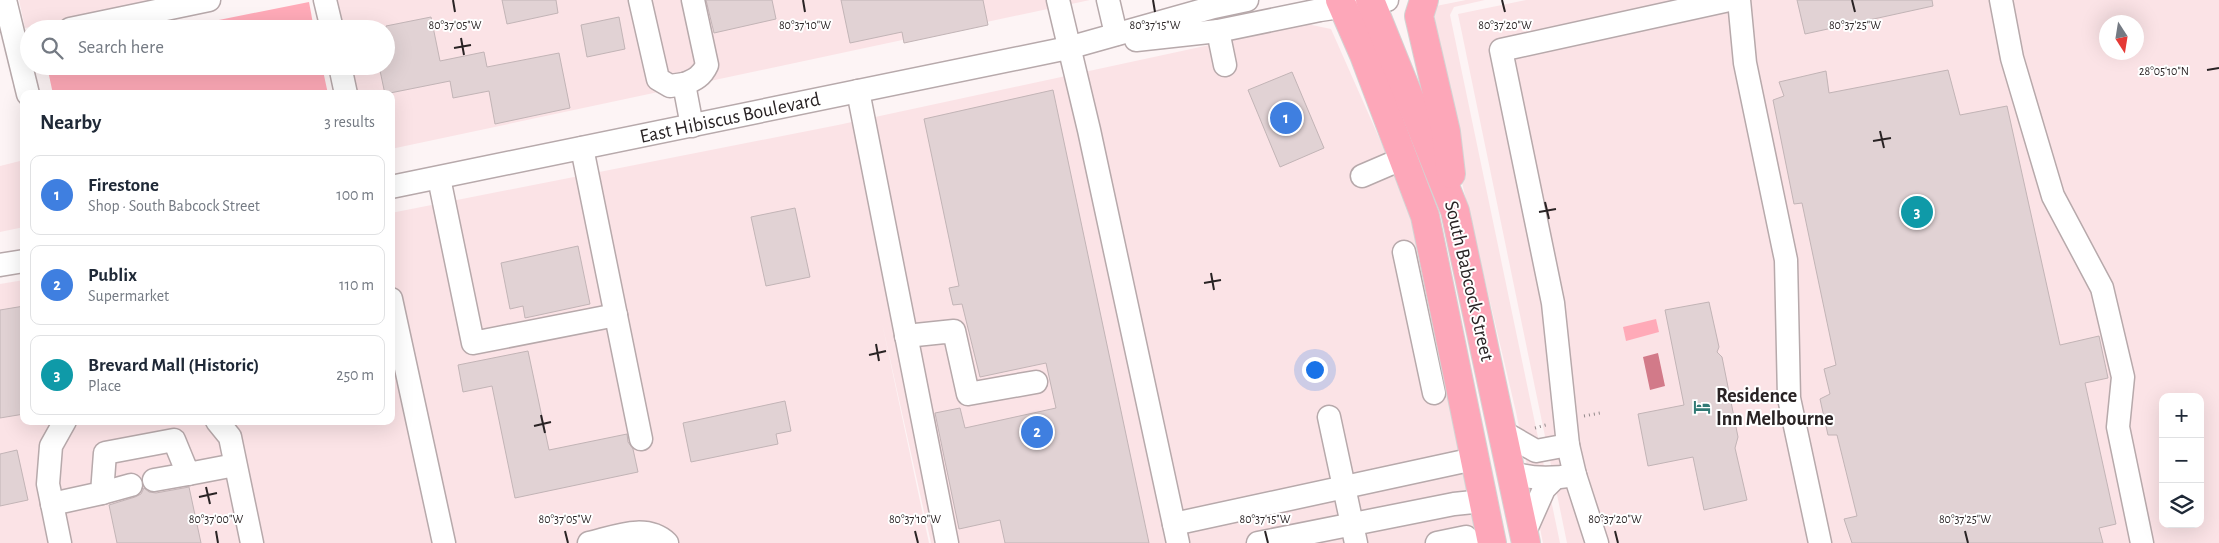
<!DOCTYPE html>
<meta charset="utf-8">
<style>
:root{--surface:#fff;--page:#f6f6f7;--text:#1f2937;--muted:#747a83;--line:#e0e1e3;--accent:#317974}
body{margin:0;font-family:"Alegreya Sans",sans-serif;background:var(--page);color:var(--text)}
.controls{position:absolute;right:15px;bottom:15px;display:grid;overflow:hidden;border-radius:10px;box-shadow:0 5px 20px #0002}
.controls button{width:45px;height:45px;display:grid;place-items:center;padding:0;border:0;border-bottom:1px solid var(--line);background:var(--surface);color:var(--text);font:25px sans-serif}
.compass{position:absolute;left:2099px;top:15px;width:45px;height:45px;border-radius:50%;background:var(--surface);box-shadow:0 5px 20px #0002;rotate:168deg}
.you{position:absolute;left:1314px;top:369px;width:18px;height:18px;margin:-12px;border:4px solid #fff;border-radius:50%;background:#1a73e8;box-shadow:0 0 0 8px #1a73e833}
.badge{display:grid;place-items:center;width:32px;height:32px;border-radius:50%;background:var(--accent);color:#fff;font-size:16px;font-weight:700}
.pin{position:absolute;translate:-50% -50%;border:2px solid #fff;box-shadow:0 1px 5px #0006}
.list{margin:0;padding:0;list-style:none}
h2{display:flex;justify-content:space-between;align-items:center;height:65px;margin:0;padding:0 20px;font-size:21px}
h2 small{font-size:16px;font-weight:400;color:var(--muted)}
.list li{display:grid;grid-template-columns:32px 1fr auto;gap:15px;align-items:center;box-sizing:border-box;height:80px;margin:0 10px 10px;padding:0 10px;border:1px solid var(--line);border-radius:10px}
.list b{display:block;font-size:19px;white-space:nowrap}
.list p{margin:0;font-size:16px;white-space:nowrap;color:var(--muted)}
.list em{font-size:16px;font-style:normal;color:var(--muted)}
.icon{flex:none;width:28px;height:28px;fill:none;stroke:currentColor;stroke-width:2;stroke-linecap:round;stroke-linejoin:round}
.map{position:relative;flex:none;width:2219px;height:543px;overflow:hidden}
.search{position:absolute;background:var(--surface);box-shadow:0 5px 20px #0002;left:20px;top:20px;width:375px;height:55px;display:flex;align-items:center;gap:12px;box-sizing:border-box;padding:0 18px;border-radius:28px;color:var(--muted);font-size:19px}
.panel{position:absolute;background:var(--surface);box-shadow:0 5px 20px #0002;left:20px;top:90px;width:375px;height:335px;border-radius:10px}
.map>svg:first-child{display:block}
.built{fill:#fbe3e6;fill-rule:evenodd}
.green{fill:#ffaab8}
.water{fill:#d27a89}
.building{fill:#e1d2d4;stroke:#c2b4b6}
.lines{fill:none;stroke-linecap:round;stroke-linejoin:round}
.minor-casing{stroke:#b7a9ab;stroke-width:25}
.major-casing{stroke:#d4d3d3;stroke-width:30}
.path{stroke:#928a8b;stroke-width:3;stroke-dasharray:1 4;stroke-linecap:butt}
.minor{stroke:#fff;stroke-width:22}
.major{stroke:#fda7b9;stroke-width:28}
.ticks{fill:none;stroke:#292324;stroke-width:2}
.labels{text-anchor:middle;dominant-baseline:central;stroke-width:4;stroke-linejoin:round;paint-order:stroke}
.street-label{font-size:20px;fill:#292324;stroke:#fff}
.poi-label{font-size:20px;font-weight:bold;fill:#292324;stroke:#fff;text-anchor:start}
.ticks-label{font-size:12px;text-anchor:middle;fill:#292324;stroke:#fff;stroke-width:4;stroke-linejoin:round;paint-order:stroke}
</style>
<div class="map">
<svg width="2219" height="543" viewBox="0 0 2219 543">
<rect width="100%" height="100%" fill="#fdf4f5"/>
<!-- built -->
<g class="built">
<polygon points="19,0 161,0 25,28"/>
<polygon points="334,0 1090,0 391,149 391,94 355,94 349,66 386,66 386,29 340,29"/>
<polygon points="1466,0 1485,0 1454,7 1450,15 1560,543 1543,543 1516,412 1460,174 1431,7"/>
<path d="M1526 0H2219V543H1567L1458 14ZM2106 22H2136V52H2106ZM2163 397H2200V524H2163Z"/>
<polygon points="1307,24 1331,29 1396,176 1411,215 1477,543 931,543 882,323 929,543 0,543 0,284 24,280 24,421 391,421 391,213 838,125"/>
<polygon points="24,160 24,227 0,232 0,166"/>
</g>
<!-- green -->
<g class="green">
<polygon points="309,2 314,29 174,29"/>
<polygon points="47,66 322,66 328,94 53,94"/>
<polygon points="1656,319 1659,332 1626,341 1623,327"/>
</g>
<!-- water -->
<polygon class="water" points="1658,353 1665,386 1650,390 1643,357"/>
<!-- building -->
<g class="building">
<polygon points="502,0 556,0 558,13 507,24"/>
<polygon points="706,0 772,0 776,19 714,33"/>
<polygon points="841,0 983,0 988,25 904,43 902,32 850,43"/>
<polygon points="1797,0 1932,0 1933,6 1805,34"/>
<polygon points="431,17 440,61 484,52 487,67 559,53 570,108 495,124 489,91 453,98 450,81 385,94 379,66 386,66 386,26"/>
<polygon points="619,17 625,49 587,57 581,25"/>
<polygon points="1948,70 1960,115 2007,106 2060,345 2099,336 2108,378 2085,383 2116,524 2099,528 2103,543 1852,543 1844,519 1857,516 1837,435 1828,435 1820,399 1830,394 1824,369 1836,365 1802,203 1794,204 1773,100 1784,96 1779,82 1826,71 1829,93"/>
<polygon points="1292,72 1324,148 1280,167 1248,90"/>
<polygon points="1053,90 1149,543 1005,543 1000,520 959,529 935,413 960,408 965,428 1056,408 1046,363 980,377 962,304 953,305 949,288 959,286 924,119"/>
<polygon points="795,208 810,277 766,286 751,217"/>
<polygon points="578,246 590,304 525,318 523,306 510,309 501,263"/>
<polygon points="1709,302 1719,347 1717,352 1722,357 1738,437 1735,448 1747,500 1704,510 1693,457 1648,466 1638,414 1684,405 1665,310"/>
<polygon points="24,306 24,414 0,418 0,310"/>
<polygon points="528,351 549,450 627,434 628,442 633,449 638,472 515,498 492,386 463,392 458,365"/>
<polygon points="785,401 791,431 776,434 778,444 691,462 683,423"/>
<polygon points="17,450 28,500 0,506 0,454"/>
<polygon points="189,487 201,543 117,543 109,505 135,497 141,494 144,488 149,492 156,493"/>
</g>
<g class="lines">
<!-- minor casing -->
<g class="minor-casing">
<g id="minor">
<polyline points="5,0 28,94"/>
<polyline points="325,0 332,29"/>
<polyline points="640,0 658,79 670,86 684,84 692,126"/>
<polyline points="1058,0 1089,130 1178,543"/>
<polyline points="1108,0 1116,34"/>
<polyline points="1739,0 1745,63 1786,260 1789,398 1820,543"/>
<polyline points="2001,0 2012,58 2053,196 2102,288 2123,377 2118,427 2142,543"/>
<polyline points="70,29 209,0"/>
<polyline points="1218,31 1225,65"/>
<polyline points="1136,40 1218,31 1320,10 1387,0"/>
<polyline points="340,66 346,94"/>
<path d="M684 84C695 80 702 76 707 65L693 0"/>
<polyline points="858,91 947,543"/>
<polyline points="582,148 641,439"/>
<polyline points="1362,176 1404,158"/>
<polyline points="439,178 473,343 616,315"/>
<polyline points="391,187 1068,48 1214,7 1247,0"/>
<polyline points="1404,252 1434,393"/>
<polyline points="0,265 24,261"/>
<polyline points="391,299 444,543"/>
<polyline points="906,336 954,331 968,394 1036,382"/>
<polyline points="1329,417 1356,543"/>
<polyline points="217,421 230,437 252,543"/>
<polyline points="1503,432 1536,451 1568,445"/>
<path d="M1511 472C1532 480 1553 479 1575 475"/>
<polyline points="154,480 188,474"/>
<polyline points="102,493 131,485"/>
<polyline points="52,504 102,493 105,453 174,440 188,474 235,465"/>
<polyline points="1174,524 1474,459"/>
<polyline points="1524,534 1544,489 1554,479"/>
<polyline points="60,543 48,484 51,446 65,421"/>
<path d="M589 543C615 537 646 523 667 543"/>
<polyline points="1258,543 1454,504 1483,501"/>
<polyline points="1437,543 1466,537 1472,543"/>
<polyline points="1597,543 1575,475 1568,445 1553,303 1501,50 1729,0"/>
</g>
</g>
<!-- major casing -->
<g class="major-casing">
<g id="major">
<polyline points="1340,0 1364,55 1425,216 1492,543"/>
<polyline points="1370,0 1455,211 1526,543"/>
<polyline points="1424,0 1419,16 1446,132 1451,174"/>
</g>
</g>
<!-- path -->
<g class="path">
<polyline points="1584,416 1600,413"/>
<polyline points="1535,428 1549,424"/>
</g>
<!-- minor -->
<use href="#minor" class="minor"/>
<!-- major -->
<use href="#major" class="major"/>
</g>
<!-- ticks -->
<path class="ticks" d="M453 0 455 12M803 0 805 12M1153 0 1155 12M1502 0 1505 12M1852 0 1855 12M461 38 464 55M454 48 471 45M2207 70 2219 68M1880 131 1884 148M1873 141 1891 138M1545 202 1549 219M1539 212 1556 209M1211 273 1214 290M1204 283 1221 280M876 344 879 361M869 355 886 351M541 415 545 433M534 426 551 422M206 487 210 504M199 497 217 493M216 531 218 543M565 531 568 543M915 531 918 543M1265 531 1268 543M1615 531 1618 543M1965 531 1968 543"/>
<!-- icons -->
<defs>
<g id="hotel-bare" transform="scale(1.35)"><path d="M-6-4.5h1.5V1H6V5H4.5V3h-9V5H-6ZM-4 0a1.8 1.8 0 1 1 3.6 0ZM.5 0V-2.5h3Q6-2.5 6 0Z" fill="#317974" stroke="#fff" stroke-width="2.5" paint-order="stroke"/></g>
</defs>
<g fill-rule="evenodd">
<use href="#hotel-bare" x="1702" y="407"/>
</g>
<g class="labels">
<!-- street labels -->
<g class="street-label">
<text transform="translate(730 118) rotate(-12)">East Hibiscus Boulevard</text>
<text transform="translate(1469 281) rotate(77)">South Babcock Street</text>
</g>
<!-- poi labels -->
<g class="poi-label">
<text x="1716" y="396">Residence<tspan x="1716" dy="23">Inn Melbourne</tspan></text>
</g>
</g>
<g class="ticks-label">
<text x="455" y="29">80°37'05"W</text>
<text x="805" y="29">80°37'10"W</text>
<text x="1155" y="29">80°37'15"W</text>
<text x="1505" y="29">80°37'20"W</text>
<text x="1855" y="29">80°37'25"W</text>
<text x="2164" y="75">28°05'10"N</text>
<text x="216" y="523">80°37'00"W</text>
<text x="565" y="523">80°37'05"W</text>
<text x="915" y="523">80°37'10"W</text>
<text x="1265" y="523">80°37'15"W</text>
<text x="1615" y="523">80°37'20"W</text>
<text x="1965" y="523">80°37'25"W</text>
</g>
</svg>
<div class="controls">
<button>+</button>
<button>−</button>
<button><svg class="icon" aria-label="layers" viewBox="0 0 24 24"><path d="M12 4l9 5-9 5-9-5zM3 14l9 5 9-5"/></svg></button>
</div>
<svg class="compass" viewBox="-18 -18 36 36"><path d="M0-13l5 13h-10z" fill="#e53935"/><path d="M0 13l5-13h-10z" fill="#747a83"/></svg>
<div class="you"></div>
<div class="pin badge" style="left:1286px;top:118px;background:#3f7fe0">1</div>
<div class="pin badge" style="left:1037px;top:432px;background:#3f7fe0">2</div>
<div class="pin badge" style="left:1917px;top:212px;background:#0f9aa8">3</div>
<div class="search"><svg class="icon" aria-label="search" viewBox="0 0 24 24"><circle cx="10" cy="10" r="6"/><path d="M15 15l6 6"/></svg>Search here</div>
<section class="panel">
<h2>Nearby<small>3 results</small></h2>
<ul class="list">
<li><span class="badge" style="background:#3f7fe0">1</span><div><b>Firestone</b><p>Shop · South Babcock Street</p></div><em>100 m</em></li>
<li><span class="badge" style="background:#3f7fe0">2</span><div><b>Publix</b><p>Supermarket</p></div><em>110 m</em></li>
<li><span class="badge" style="background:#0f9aa8">3</span><div><b>Brevard Mall (Historic)</b><p>Place</p></div><em>250 m</em></li>
</ul>
</section>
</div>
